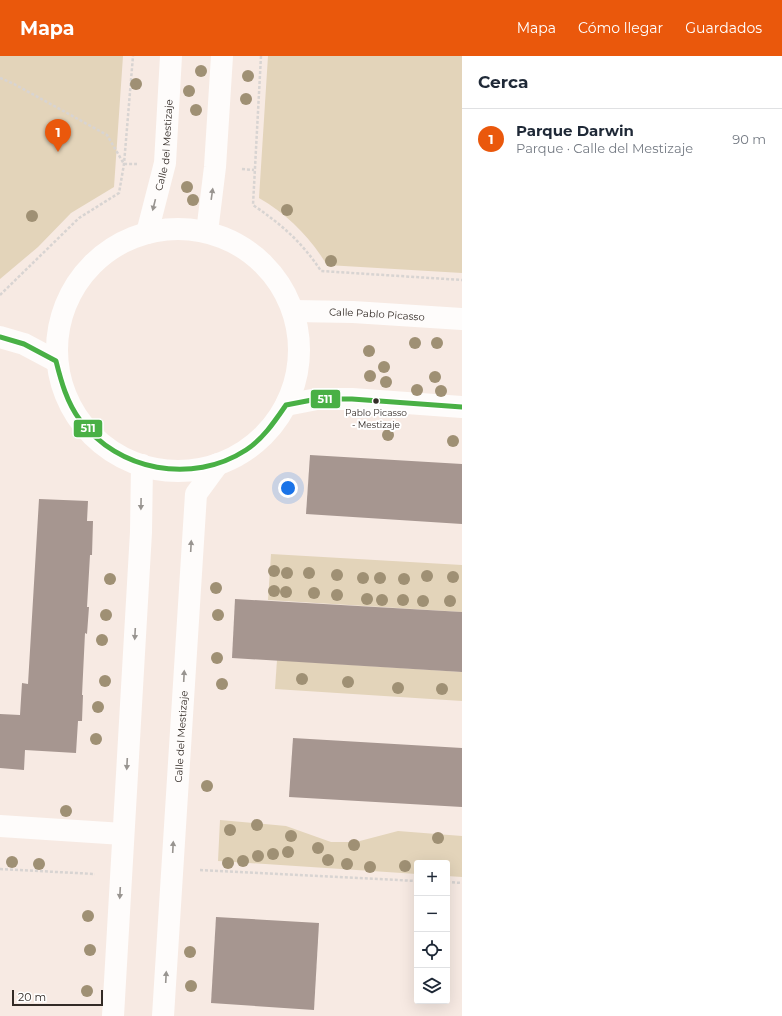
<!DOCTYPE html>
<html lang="es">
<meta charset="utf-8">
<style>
:root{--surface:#fff;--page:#f6f6f7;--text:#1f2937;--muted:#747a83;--line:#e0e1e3;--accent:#ea580c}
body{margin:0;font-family:Montserrat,sans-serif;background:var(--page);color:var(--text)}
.controls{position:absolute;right:12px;bottom:12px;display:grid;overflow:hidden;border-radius:4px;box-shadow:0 4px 16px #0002}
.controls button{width:36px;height:36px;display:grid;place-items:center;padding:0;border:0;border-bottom:1px solid var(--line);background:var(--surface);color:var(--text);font:20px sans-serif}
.scale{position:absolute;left:12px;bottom:10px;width:91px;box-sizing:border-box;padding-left:4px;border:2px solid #332b26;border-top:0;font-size:11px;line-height:14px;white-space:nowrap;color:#332b26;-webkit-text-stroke:3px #fff;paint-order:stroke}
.you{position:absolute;left:288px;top:432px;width:14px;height:14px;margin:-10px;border:3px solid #fff;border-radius:50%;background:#1a73e8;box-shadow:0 0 0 6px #1a73e833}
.badge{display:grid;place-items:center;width:26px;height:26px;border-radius:50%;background:var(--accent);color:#fff;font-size:13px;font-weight:700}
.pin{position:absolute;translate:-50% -33px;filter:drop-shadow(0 1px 2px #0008)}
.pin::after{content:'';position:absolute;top:21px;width:14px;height:12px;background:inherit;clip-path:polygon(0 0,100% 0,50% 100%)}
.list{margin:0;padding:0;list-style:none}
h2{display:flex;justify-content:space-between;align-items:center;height:52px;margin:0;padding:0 16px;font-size:17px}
h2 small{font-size:13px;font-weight:400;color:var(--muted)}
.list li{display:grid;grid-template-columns:26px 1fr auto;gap:12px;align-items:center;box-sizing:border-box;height:60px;padding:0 16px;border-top:1px solid var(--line)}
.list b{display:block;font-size:15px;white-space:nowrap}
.list p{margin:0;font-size:13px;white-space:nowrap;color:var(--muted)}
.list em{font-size:13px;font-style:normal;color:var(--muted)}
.icon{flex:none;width:22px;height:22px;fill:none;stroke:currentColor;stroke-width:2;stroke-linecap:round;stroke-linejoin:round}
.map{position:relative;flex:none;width:462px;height:960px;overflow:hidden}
header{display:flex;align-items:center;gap:24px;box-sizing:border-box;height:56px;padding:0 20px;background:var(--accent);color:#fff}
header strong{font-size:19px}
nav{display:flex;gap:22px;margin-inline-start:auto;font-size:14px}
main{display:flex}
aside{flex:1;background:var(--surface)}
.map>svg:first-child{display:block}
.green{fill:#e3d4ba}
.building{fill:#a69690}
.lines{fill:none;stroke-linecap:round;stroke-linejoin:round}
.path{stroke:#d8d4d2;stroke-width:2.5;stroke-dasharray:3 2;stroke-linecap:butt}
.minor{stroke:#fefcfb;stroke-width:22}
.bus-1-casing{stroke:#fff;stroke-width:8}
.bus-1{stroke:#49b045;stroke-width:5}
.tree{fill:#9f9074}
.oneway{fill:#989490}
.bus-dot{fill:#332b26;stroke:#fff;stroke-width:1.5}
.labels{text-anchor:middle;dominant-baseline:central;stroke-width:4;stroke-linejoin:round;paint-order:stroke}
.bus-label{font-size:9px;fill:#332b26;stroke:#fff}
.street-label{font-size:10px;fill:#332b26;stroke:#fff}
.line-badge{stroke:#fff;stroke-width:1.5}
.badge-label{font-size:11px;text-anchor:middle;font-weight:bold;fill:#fff}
</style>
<header>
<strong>Mapa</strong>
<nav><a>Mapa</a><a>Cómo llegar</a><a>Guardados</a></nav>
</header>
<main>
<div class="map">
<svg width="462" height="960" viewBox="0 0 462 960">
<rect width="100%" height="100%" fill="#f7eae3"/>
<!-- green -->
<g class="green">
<polygon points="0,0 123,0 114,131 71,157 38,191 0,223"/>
<path d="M268 0H462V217L327 209C309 180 288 159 259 142Z"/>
<polygon points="271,498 462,509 462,556 268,544"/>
<polygon points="277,604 462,616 462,645 275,633"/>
<polygon points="220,764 286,770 331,786 356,786 398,775 462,780 462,821 447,820 447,807 417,807 417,818 218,805"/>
</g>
<!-- building -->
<g class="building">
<polygon points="310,399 462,408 462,468 306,458"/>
<polygon points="39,443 88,445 87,465 93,465 92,499 90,499 87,551 89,551 87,578 85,577 82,639 83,639 82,665 78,665 76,697 25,694 24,714 0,712 0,658 20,659 22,627 28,628"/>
<polygon points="235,543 462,556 462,616 232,602"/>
<polygon points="293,682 462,692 462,751 289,741"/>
<polygon points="216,861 319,867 314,954 211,947"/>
</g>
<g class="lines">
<!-- path -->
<g class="path">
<path d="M261 0 253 149C281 168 302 186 321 215L462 224"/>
<polyline points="0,22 14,28 107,79 124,108 137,108"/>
<polyline points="242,113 254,114"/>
<polyline points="0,239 79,162 119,137 124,108 133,0"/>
<polyline points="0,813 95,818"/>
<polyline points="200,814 417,825"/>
<polyline points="447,826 462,827"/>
</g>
<!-- minor -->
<g class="minor">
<circle cx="178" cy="294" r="121"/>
<polyline points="207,176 215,111 222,0"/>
<path id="s1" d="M147 177 165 107 171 0"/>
<path id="s2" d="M293 255 353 256 462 263"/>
<polyline points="0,281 24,288 56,305"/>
<polyline points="286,349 317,343 352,343 462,351"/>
<polyline points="0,770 123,778"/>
<polyline points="113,960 141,476 142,409"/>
<path id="s3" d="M163 960 196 438 218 408"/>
</g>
<!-- bus-1 casing -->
<g class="bus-1-casing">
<path id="bus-1" d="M0 281 24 288 56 305C61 325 67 347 80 364 118 415 192 429 246 394 263 383 275 365 286 349L317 343H352L462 351"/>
</g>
<!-- bus-1 -->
<use href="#bus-1" class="bus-1"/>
</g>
<!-- trees -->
<g class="tree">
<circle cx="201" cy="15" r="6"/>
<circle cx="248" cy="20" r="6"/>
<circle cx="136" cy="28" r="6"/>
<circle cx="189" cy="35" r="6"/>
<circle cx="246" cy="43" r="6"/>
<circle cx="196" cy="54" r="6"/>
<circle cx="187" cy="131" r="6"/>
<circle cx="193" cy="144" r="6"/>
<circle cx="287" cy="154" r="6"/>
<circle cx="32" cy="160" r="6"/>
<circle cx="331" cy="205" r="6"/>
<circle cx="415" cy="287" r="6"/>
<circle cx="437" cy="287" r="6"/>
<circle cx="369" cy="295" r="6"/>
<circle cx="384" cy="311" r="6"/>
<circle cx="370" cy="320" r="6"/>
<circle cx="435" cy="321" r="6"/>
<circle cx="386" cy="326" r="6"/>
<circle cx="417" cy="334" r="6"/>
<circle cx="441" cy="335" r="6"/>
<circle cx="388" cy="379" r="6"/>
<circle cx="453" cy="385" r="6"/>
<circle cx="274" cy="515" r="6"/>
<circle cx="287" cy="517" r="6"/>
<circle cx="309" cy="517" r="6"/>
<circle cx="337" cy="519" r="6"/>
<circle cx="427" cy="520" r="6"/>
<circle cx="453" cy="521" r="6"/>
<circle cx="363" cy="522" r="6"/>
<circle cx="380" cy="522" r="6"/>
<circle cx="110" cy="523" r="6"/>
<circle cx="404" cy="523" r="6"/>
<circle cx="216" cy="532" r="6"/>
<circle cx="274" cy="535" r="6"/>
<circle cx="286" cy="536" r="6"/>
<circle cx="314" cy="537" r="6"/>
<circle cx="337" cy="539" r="6"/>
<circle cx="367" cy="543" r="6"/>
<circle cx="382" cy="544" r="6"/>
<circle cx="403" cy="544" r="6"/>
<circle cx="423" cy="545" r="6"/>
<circle cx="450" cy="545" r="6"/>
<circle cx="106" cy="559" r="6"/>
<circle cx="218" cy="559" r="6"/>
<circle cx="102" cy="584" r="6"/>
<circle cx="217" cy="602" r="6"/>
<circle cx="302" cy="623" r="6"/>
<circle cx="105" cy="625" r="6"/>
<circle cx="348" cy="626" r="6"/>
<circle cx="222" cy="628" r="6"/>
<circle cx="398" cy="632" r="6"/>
<circle cx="442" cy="633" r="6"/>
<circle cx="98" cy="651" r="6"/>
<circle cx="96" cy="683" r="6"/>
<circle cx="207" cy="730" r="6"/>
<circle cx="66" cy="755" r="6"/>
<circle cx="257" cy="769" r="6"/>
<circle cx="230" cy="774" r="6"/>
<circle cx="291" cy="780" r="6"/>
<circle cx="438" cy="782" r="6"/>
<circle cx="354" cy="789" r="6"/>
<circle cx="318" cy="792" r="6"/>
<circle cx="288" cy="796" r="6"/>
<circle cx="273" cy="798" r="6"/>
<circle cx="258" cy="800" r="6"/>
<circle cx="328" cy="804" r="6"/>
<circle cx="243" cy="805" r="6"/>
<circle cx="12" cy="806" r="6"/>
<circle cx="228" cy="807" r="6"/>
<circle cx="39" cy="808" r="6"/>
<circle cx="347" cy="808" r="6"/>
<circle cx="405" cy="810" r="6"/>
<circle cx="370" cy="811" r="6"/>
<circle cx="88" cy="860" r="6"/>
<circle cx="90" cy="894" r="6"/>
<circle cx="190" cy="896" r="6"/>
<circle cx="191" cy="930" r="6"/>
<circle cx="87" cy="935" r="6"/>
</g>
<!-- one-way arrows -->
<defs><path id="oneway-solid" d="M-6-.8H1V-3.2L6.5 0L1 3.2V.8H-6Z"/></defs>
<g class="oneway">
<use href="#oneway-solid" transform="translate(212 138) rotate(-82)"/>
<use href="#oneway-solid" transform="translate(154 149) rotate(104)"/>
<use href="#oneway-solid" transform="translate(141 448) rotate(91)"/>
<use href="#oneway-solid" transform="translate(191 490) rotate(-87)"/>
<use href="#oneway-solid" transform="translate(135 578) rotate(93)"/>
<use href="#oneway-solid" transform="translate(184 620) rotate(-87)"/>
<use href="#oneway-solid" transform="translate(127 708) rotate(93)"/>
<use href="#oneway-solid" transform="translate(173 791) rotate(-87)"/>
<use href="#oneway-solid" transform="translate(120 837) rotate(93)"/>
<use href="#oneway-solid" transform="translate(166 921) rotate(-87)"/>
</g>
<!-- markers -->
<circle class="bus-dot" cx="376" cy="345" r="3.5"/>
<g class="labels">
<!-- bus labels -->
<g class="bus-label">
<text x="376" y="356">Pablo Picasso<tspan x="376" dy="12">- Mestizaje</tspan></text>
</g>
<!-- street labels -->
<g class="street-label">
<text stroke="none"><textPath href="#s1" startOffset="90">Calle del Mestizaje</textPath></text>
<text stroke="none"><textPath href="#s2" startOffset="84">Calle Pablo Picasso</textPath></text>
<text stroke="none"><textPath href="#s3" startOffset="280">Calle del Mestizaje</textPath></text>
</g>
</g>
<g class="line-badge">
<rect x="310" y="333" width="31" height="20" rx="4" fill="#49b045"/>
<rect x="73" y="363" width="30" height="19" rx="4" fill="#49b045"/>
</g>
<g class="badge-label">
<text x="325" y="347">511</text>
<text x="88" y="376">511</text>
</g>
</svg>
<div class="controls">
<button>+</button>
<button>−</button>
<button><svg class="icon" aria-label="locate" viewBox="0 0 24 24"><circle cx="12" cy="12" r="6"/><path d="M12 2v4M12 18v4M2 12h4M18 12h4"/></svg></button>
<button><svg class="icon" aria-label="layers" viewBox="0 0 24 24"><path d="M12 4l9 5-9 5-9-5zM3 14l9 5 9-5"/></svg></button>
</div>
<div class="scale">20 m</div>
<div class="you"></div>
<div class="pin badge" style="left:58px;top:96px">1</div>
</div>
<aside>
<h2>Cerca<small></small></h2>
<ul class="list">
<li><span class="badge">1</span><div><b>Parque Darwin</b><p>Parque · Calle del Mestizaje</p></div><em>90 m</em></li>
</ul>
</aside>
</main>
